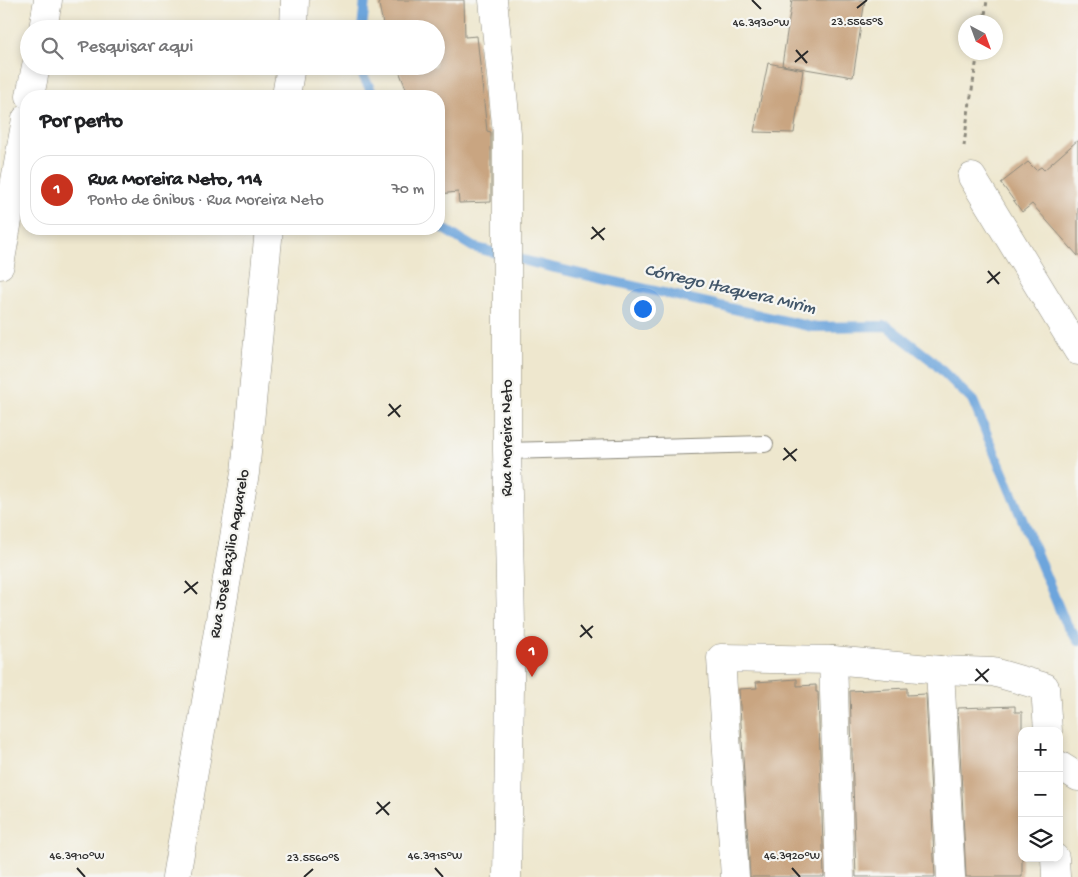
<!DOCTYPE html>
<html lang="pt">
<meta charset="utf-8">
<style>
:root{--surface:#fff;--page:#f6f6f6;--text:#202124;--muted:#757577;--line:#e0e0e0;--accent:#c8321e}
body{margin:0;font-family:"Gochi Hand",sans-serif;background:var(--page);color:var(--text)}
.controls{position:absolute;right:15px;bottom:15px;display:grid;overflow:hidden;border-radius:10px;box-shadow:0 2px 8px #0003}
.controls button{width:45px;height:45px;display:grid;place-items:center;padding:0;border:0;border-bottom:1px solid var(--line);background:var(--surface);color:var(--text);font:25px sans-serif}
.compass{position:absolute;left:958px;top:15px;width:45px;height:45px;border-radius:50%;background:var(--surface);box-shadow:0 2px 8px #0003;rotate:139deg}
.you{position:absolute;left:642px;top:308px;width:18px;height:18px;margin:-12px;border:4px solid #fff;border-radius:50%;background:#1a73e8;box-shadow:0 0 0 8px #1a73e833}
.badge{display:grid;place-items:center;width:32px;height:32px;border-radius:50%;background:var(--accent);color:#fff;font-size:16px;font-weight:700}
.pin{position:absolute;translate:-50% -41px;filter:drop-shadow(0 1px 2px #0008)}
.pin::after{content:'';position:absolute;top:26px;width:18px;height:15px;background:inherit;clip-path:polygon(0 0,100% 0,50% 100%)}
.list{margin:0;padding:0;list-style:none}
h2{display:flex;justify-content:space-between;align-items:center;height:65px;margin:0;padding:0 20px;font-size:21px}
h2 small{font-size:16px;font-weight:400;color:var(--muted)}
.list li{display:grid;grid-template-columns:32px 1fr auto;gap:15px;align-items:center;box-sizing:border-box;height:70px;margin:0 10px 10px;padding:0 10px;border:1px solid var(--line);border-radius:20px}
.list b{display:block;font-size:19px;white-space:nowrap}
.list p{margin:0;font-size:16px;white-space:nowrap;color:var(--muted)}
.list em{font-size:16px;font-style:normal;color:var(--muted)}
.icon{flex:none;width:28px;height:28px;fill:none;stroke:currentColor;stroke-width:2;stroke-linecap:round;stroke-linejoin:round}
.map{position:relative;flex:none;width:1078px;height:877px;overflow:hidden}
.search{position:absolute;background:var(--surface);box-shadow:0 2px 8px #0003;left:20px;top:20px;width:425px;height:55px;display:flex;align-items:center;gap:12px;box-sizing:border-box;padding:0 18px;border-radius:28px;color:var(--muted);font-size:19px}
.panel{position:absolute;background:var(--surface);box-shadow:0 2px 8px #0003;left:20px;top:90px;width:425px;height:145px;border-radius:20px}
.map>svg:first-child{display:block}
.lines{fill:none;stroke-linecap:round;stroke-linejoin:round}
.stream{stroke:#6da5dc;stroke-width:10}
.building{fill:#c9a581}
.lane-casing{stroke:#8c897c;stroke-width:18}
.street-casing{stroke:#8c897c;stroke-width:29}
.path{stroke:#8c897c;stroke-width:3;stroke-dasharray:4 4;stroke-linecap:butt}
.lane{stroke:#fff;stroke-width:16}
.street{stroke:#fff;stroke-width:28}
.ticks{fill:none;stroke:#2b2b2b;stroke-width:2}
.labels{text-anchor:middle;dominant-baseline:central;stroke-width:4.5;stroke-linejoin:round;paint-order:stroke}
.street-label{font-size:16px;fill:#2b2b2b;stroke:#f6f6f2}
.water-label{font-size:18px;font-style:italic;fill:#425669;stroke:#f6f6f2}
.ticks-label{font-size:12px;text-anchor:middle;fill:#2b2b2b;stroke:#f6f6f2;stroke-width:4.5;stroke-linejoin:round;paint-order:stroke}
</style>
<div class="map">
<svg width="1078" height="877" viewBox="0 0 1078 877">
<rect width="100%" height="100%" fill="#f6f6f2"/>
<filter id="ink" filterUnits="userSpaceOnUse"><feTurbulence type="fractalNoise" baseFrequency=".02" numOctaves="2"/><feDisplacementMap in="SourceGraphic" scale="10" xChannelSelector="R" yChannelSelector="G"/><feConvolveMatrix kernelMatrix="1 2 1 2 8 2 1 2 1" color-interpolation-filters="sRGB"/></filter>
<filter id="wash" filterUnits="userSpaceOnUse"><feTurbulence type="fractalNoise" baseFrequency=".0096" numOctaves="4" result="noise"/><feDisplacementMap in="SourceGraphic" scale="20" xChannelSelector="R" yChannelSelector="G"/><feGaussianBlur stdDeviation="1.12" result="paint"/><feColorMatrix in="noise" values="0 0 0 0 0 0 0 0 0 0 0 0 0 0 0 0 0 1.4 0 .05"/><feComposite in="paint" operator="in"/></filter>
<g filter="url(#wash)">
<rect width="100%" height="100%" fill="#eee7ce"/>
<g class="lines">
<!-- stream -->
<g class="stream">
<polyline points="362,29 365,0"/>
<polyline points="358,66 374,96"/>
<polyline points="439,226 473,247 546,266 812,327 887,326 930,359 973,401 1064,620 1078,641"/>
</g>
</g>
<g id="blocks">
<!-- building -->
<g class="building">
<polygon points="378,0 464,0 465,37 477,36 487,131 491,132 491,202 459,203 458,192 439,194 439,96 409,96 397,66 436,66 436,29 384,29"/>
<polygon points="792,0 865,0 853,77 782,65"/>
<polygon points="768,63 803,70 794,133 754,132"/>
<polygon points="1078,140 1078,256 1032,204 1022,212 1001,183 1028,162 1036,170 1041,167 1044,170"/>
<polygon points="797,679 797,686 816,685 816,692 818,692 824,877 750,877 739,689 757,688 756,682"/>
<polygon points="907,688 907,695 926,694 935,877 856,877 850,691"/>
<polygon points="1015,706 1015,712 1022,712 1022,877 966,877 958,708"/>
</g>
</g>
</g>
<g filter="url(#ink)">
<use href="#blocks" fill-opacity="0" stroke="#8c897c" stroke-width="1"/>
<g class="lines">
<!-- lane casing -->
<g class="lane-casing">
<polyline id="lane" points="507,451 765,444"/>
</g>
<!-- street casing -->
<g class="street-casing">
<g id="street">
<polyline points="493,0 507,133 507,451 511,624 507,877"/>
<polyline points="43,29 48,0"/>
<polyline points="294,29 295,0"/>
<polyline points="30,96 36,66"/>
<polyline points="286,96 291,66"/>
<polyline points="972,177 1078,351"/>
<polyline points="0,265 26,119"/>
<polyline points="833,660 840,877"/>
<polyline points="940,670 951,877"/>
<polyline points="1059,765 1078,777"/>
<polyline points="1055,858 1056,877"/>
<polyline points="176,877 245,473 269,229"/>
<polyline points="735,877 721,658 833,660 940,670 993,672 1045,687 1048,731"/>
</g>
</g>
<!-- path -->
<g class="path">
<polyline points="984,22 987,0"/>
<polyline points="964,146 967,121 978,52"/>
</g>
<!-- lane -->
<use href="#lane" class="lane"/>
<!-- street -->
<use href="#street" class="street"/>
</g>
</g>
<!-- ticks -->
<path class="ticks" d="M752 0 761 9M857 8 867 0M796 50 807 63M795 62 808 51M592 227 604 240M591 239 605 228M988 271 999 284M987 283 1000 272M389 404 400 417M388 416 401 405M784 448 796 461M783 460 797 449M185 581 197 594M184 593 198 582M581 625 592 638M580 637 593 626M976 669 988 682M975 681 989 669M377 802 389 815M376 814 390 802M77 868 85 877M435 868 443 877M792 868 800 877M304 877 313 869"/>
<g class="labels">
<!-- street labels -->
<g class="street-label">
<text transform="translate(508 438) rotate(-90)">Rua Moreira Neto</text>
<text transform="translate(231 554) rotate(-80)">Rua José Bazilio Aquarelo</text>
</g>
<!-- water labels -->
<g class="water-label">
<text transform="translate(730 290) rotate(13)">Córrego Itaquera Mirim</text>
</g>
</g>
<g class="ticks-label">
<text x="857" y="25">23.5565°S</text>
<text x="761" y="26">46.3930°W</text>
<text x="77" y="859">46.3910°W</text>
<text x="435" y="859">46.3915°W</text>
<text x="792" y="859">46.3920°W</text>
<text x="313" y="861">23.5560°S</text>
</g>
</svg>
<div class="controls">
<button>+</button>
<button>−</button>
<button><svg class="icon" aria-label="layers" viewBox="0 0 24 24"><path d="M12 4l9 5-9 5-9-5zM3 14l9 5 9-5"/></svg></button>
</div>
<svg class="compass" viewBox="-18 -18 36 36"><path d="M0-13l5 13h-10z" fill="#e53935"/><path d="M0 13l5-13h-10z" fill="#757577"/></svg>
<div class="you"></div>
<div class="pin badge" style="left:532px;top:677px">1</div>
<div class="search"><svg class="icon" aria-label="search" viewBox="0 0 24 24"><circle cx="10" cy="10" r="6"/><path d="M15 15l6 6"/></svg>Pesquisar aqui</div>
<section class="panel">
<h2>Por perto<small></small></h2>
<ul class="list">
<li><span class="badge">1</span><div><b>Rua Moreira Neto, 114</b><p>Ponto de ônibus · Rua Moreira Neto</p></div><em>70 m</em></li>
</ul>
</section>
</div>
